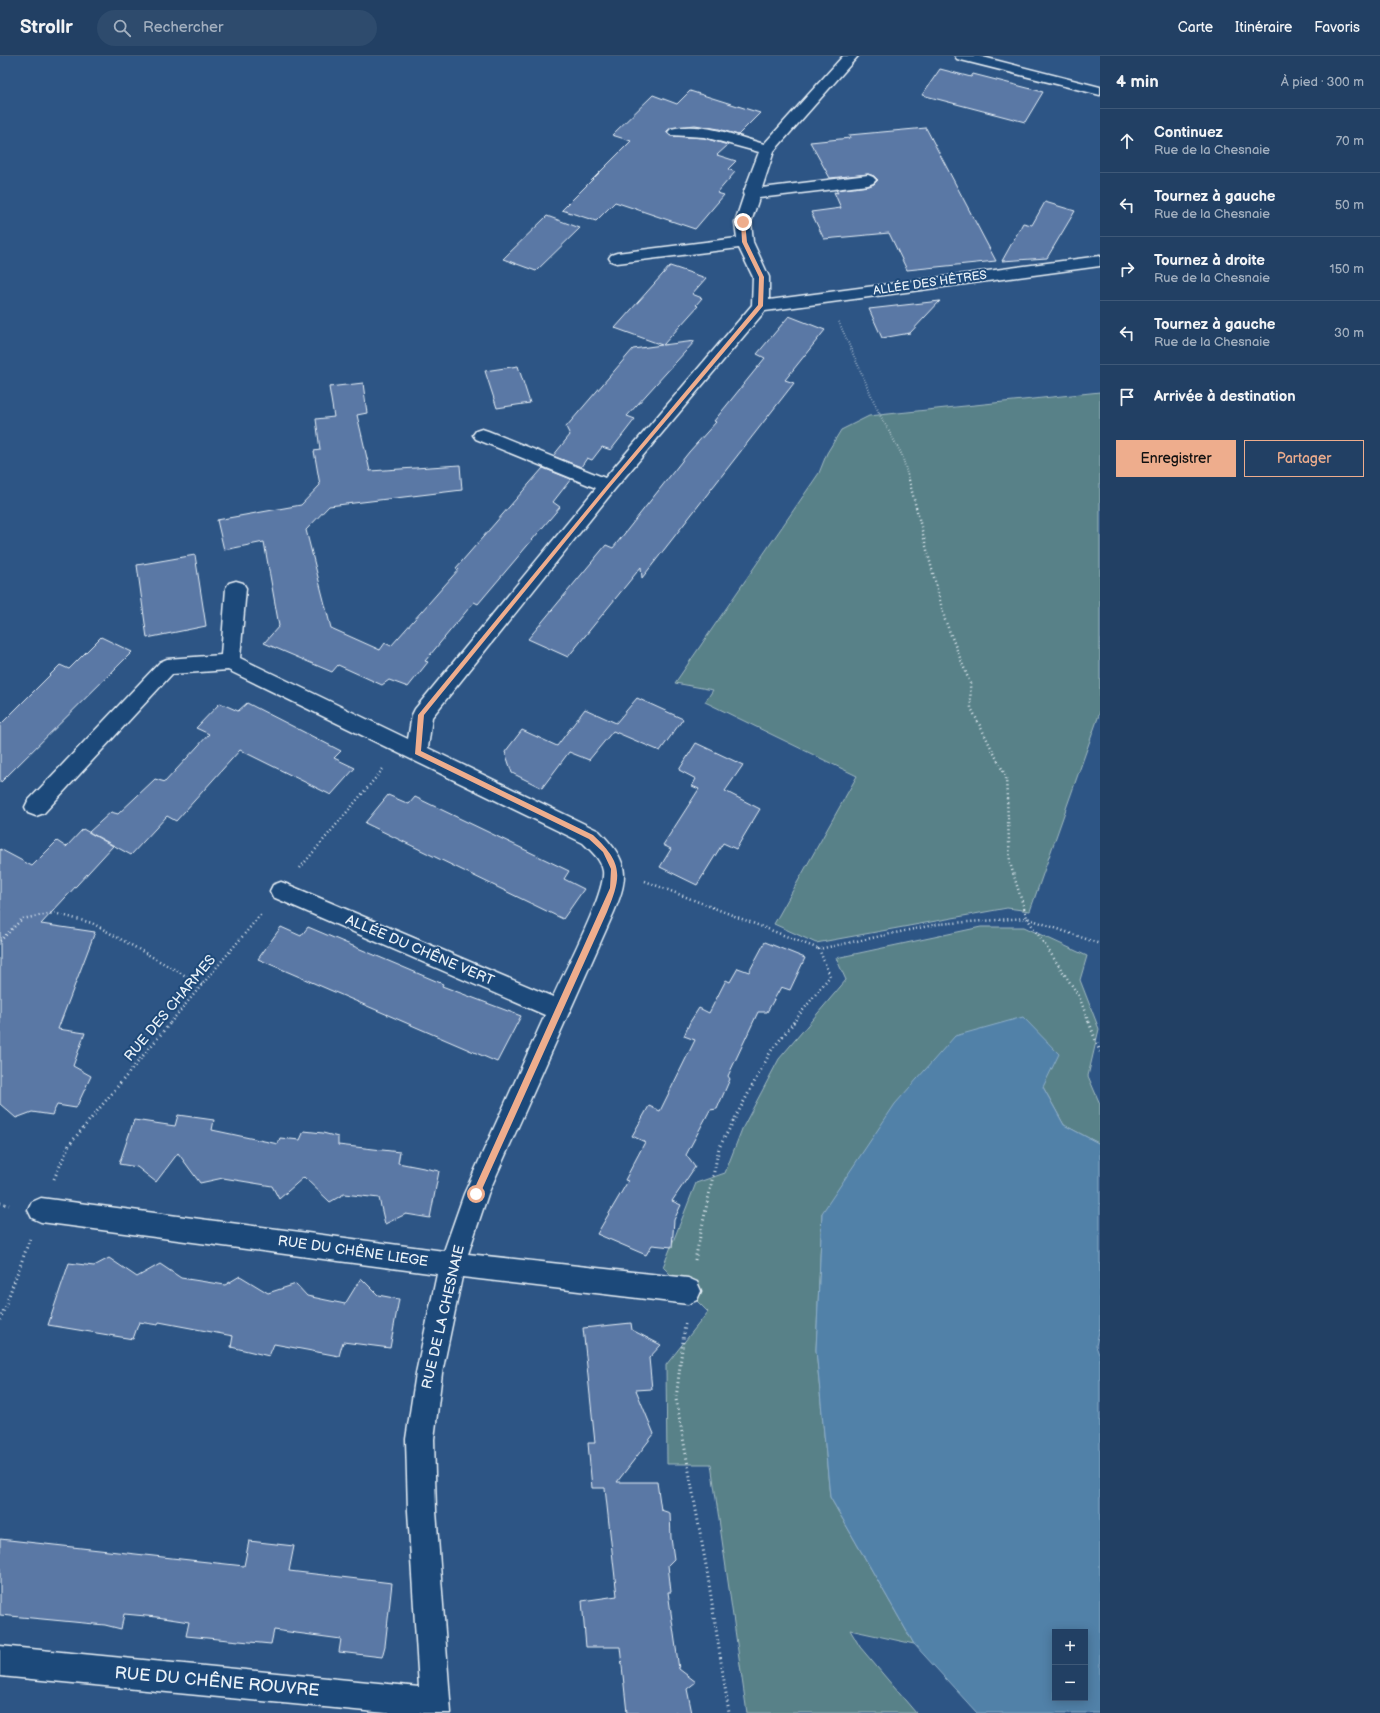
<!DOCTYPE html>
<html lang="fr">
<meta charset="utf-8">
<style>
:root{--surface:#224064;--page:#2e4b6d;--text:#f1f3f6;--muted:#a2afbf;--line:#3f5978;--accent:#eead8d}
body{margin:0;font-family:"Balsamiq Sans",sans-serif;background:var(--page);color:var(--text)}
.controls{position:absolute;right:12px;bottom:12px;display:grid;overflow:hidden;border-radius:0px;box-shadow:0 2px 10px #0003}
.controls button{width:36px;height:36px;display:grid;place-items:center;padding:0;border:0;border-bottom:1px solid var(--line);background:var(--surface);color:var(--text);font:20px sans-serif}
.stop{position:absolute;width:12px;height:12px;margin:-9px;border:3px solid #eead8d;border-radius:50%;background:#fff}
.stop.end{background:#eead8d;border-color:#fff;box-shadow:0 1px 4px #0008}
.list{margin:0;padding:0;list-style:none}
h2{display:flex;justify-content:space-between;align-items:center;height:52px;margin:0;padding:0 16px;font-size:17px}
h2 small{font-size:13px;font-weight:400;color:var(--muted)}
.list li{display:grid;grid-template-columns:26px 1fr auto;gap:12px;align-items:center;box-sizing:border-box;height:64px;padding:0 16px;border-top:1px solid var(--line)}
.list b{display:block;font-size:15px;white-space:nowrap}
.list p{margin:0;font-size:13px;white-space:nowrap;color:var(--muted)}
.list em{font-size:13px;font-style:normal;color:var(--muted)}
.actions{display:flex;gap:8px;padding:12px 16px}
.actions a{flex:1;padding:9px 0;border:1px solid var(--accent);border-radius:0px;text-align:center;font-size:14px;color:var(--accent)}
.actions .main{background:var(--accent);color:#111}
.icon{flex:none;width:22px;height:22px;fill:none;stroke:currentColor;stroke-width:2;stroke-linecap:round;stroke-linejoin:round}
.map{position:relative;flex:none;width:1100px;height:1657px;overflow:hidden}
header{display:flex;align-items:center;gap:24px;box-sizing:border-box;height:56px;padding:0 20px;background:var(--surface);border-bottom:1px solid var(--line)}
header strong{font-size:19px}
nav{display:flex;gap:22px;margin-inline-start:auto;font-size:14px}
.search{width:280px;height:36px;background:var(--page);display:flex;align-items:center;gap:10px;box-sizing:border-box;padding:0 14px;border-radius:22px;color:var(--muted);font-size:15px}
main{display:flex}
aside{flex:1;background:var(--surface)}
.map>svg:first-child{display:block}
.green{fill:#588188;stroke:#a0b9c0}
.water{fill:#5181a8;stroke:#8daec8;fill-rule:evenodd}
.building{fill:#5a78a5;stroke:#e8f1f8}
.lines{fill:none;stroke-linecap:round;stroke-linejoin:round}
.street-casing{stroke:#e8f1f8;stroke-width:3}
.path-far2{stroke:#e8f1f8;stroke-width:2;stroke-dasharray:0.5 2;stroke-linecap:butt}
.path-far1{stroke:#e8f1f8;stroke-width:2.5;stroke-dasharray:1 3;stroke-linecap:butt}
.path{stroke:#e8f1f8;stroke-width:3;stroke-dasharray:1 3.5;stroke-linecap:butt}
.street{fill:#1f4a7a;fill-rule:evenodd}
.route{fill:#eead8d}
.labels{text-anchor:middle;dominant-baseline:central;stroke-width:4;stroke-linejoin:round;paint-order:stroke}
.far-street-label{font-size:12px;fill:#e8f1f8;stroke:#1f4a7a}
.street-label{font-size:14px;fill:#e8f1f8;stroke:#1f4a7a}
.near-street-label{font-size:17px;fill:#e8f1f8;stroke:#1f4a7a}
</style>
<header>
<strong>Strollr</strong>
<div class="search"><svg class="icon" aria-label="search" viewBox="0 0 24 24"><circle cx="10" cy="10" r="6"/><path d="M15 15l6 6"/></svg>Rechercher</div>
<nav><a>Carte</a><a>Itinéraire</a><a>Favoris</a></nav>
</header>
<main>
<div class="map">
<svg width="1100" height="1657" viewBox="0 0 1100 1657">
<rect width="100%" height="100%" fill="#2d5585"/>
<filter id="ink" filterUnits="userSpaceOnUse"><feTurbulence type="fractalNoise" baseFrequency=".025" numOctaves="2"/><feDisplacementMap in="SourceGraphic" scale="8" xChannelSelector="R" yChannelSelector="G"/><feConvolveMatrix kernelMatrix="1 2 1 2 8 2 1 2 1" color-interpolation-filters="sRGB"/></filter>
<g filter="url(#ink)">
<!-- green -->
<g class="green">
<polygon points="1100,336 1100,656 1030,855 1007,852 816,887 774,868 857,720 705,646 713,634 675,627 819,417 827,397 841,374 869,360"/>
<polygon points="981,871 1024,871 1087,900 1080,924 1099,973 1088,1020 1100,1048 1100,1088 1064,1069 1043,1031 822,1157 816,1294 830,1441 914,1588 850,1574 860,1591 916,1657 747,1657 711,1408 667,1408 666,1309 708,1256 663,1211 696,1127 725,1117 742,1073 779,1003 846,924 836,902"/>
</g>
<!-- water -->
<path class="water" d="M1023 961 1059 998 1043 1031 1064 1069 1100 1088V1271L1096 1290 1100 1301V1657H977L914 1588 830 1441 816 1294 822 1157 895 1048 955 980ZM1055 1576H1085V1642H1055Z"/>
<!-- building -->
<g class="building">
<polygon points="940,13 971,21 973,18 1043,36 1025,66 922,39"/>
<polygon points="690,35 760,57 738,79 719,73 695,69 671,72 667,75 667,77 671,80 704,82 728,89 717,99 736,105 728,113 735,116 717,137 724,139 695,173 615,146 596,165 562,154 631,85 612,79 653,39 677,48"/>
<polygon points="926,72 996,205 907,214 889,177 824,183 811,156 841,152 834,136 838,137 836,134 869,130 874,128 878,124 874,120 868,118 830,122 810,86 850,82 849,79"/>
<polygon points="1045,146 1075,155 1047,202 1002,205 1023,167 1032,169"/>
<polygon points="547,160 580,172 536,215 503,203"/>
<polygon points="670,210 706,222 692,238 702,242 696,249 698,250 663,289 695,285 627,360 635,363 611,394 602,391 592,404 587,402 581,411 553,400 570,379 566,371 633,293 662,289 615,272"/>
<polygon points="940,245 910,277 882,282 869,253"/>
<polygon points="789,260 825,274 785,324 794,327 642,522 641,511 568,601 528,583 606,489 613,492 689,396 716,366 714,365 765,302 757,298"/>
<polygon points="518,310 530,347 497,352 485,315"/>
<polygon points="363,327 367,357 357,359 370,415 460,409 462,434 329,450 306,474 331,572 380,594 385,587 391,590 459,513 456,512 543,412 571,423 553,446 560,451 478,548 474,546 425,605 428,606 408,631 389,624 382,629 338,609 332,616 264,587 279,570 264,486 224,494 217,464 301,449 320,429 314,395 320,394 316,363 334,361 329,331"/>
<polygon points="195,499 206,570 147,582 137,509"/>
<polygon points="101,581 132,596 0,727 0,669 60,609 69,613"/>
<polygon points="637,642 683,663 660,695 613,675 589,704 569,696 542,732 512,717 505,696 522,674 557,690 585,653 616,667"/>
<polygon points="220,647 238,655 247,647 341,695 334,702 355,712 331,739 240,694 176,765 167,760 131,799 89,776 111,756 118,758 155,723 165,726 209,678 196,672"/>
<polygon points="696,687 743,709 725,735 760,753 736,793 723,787 697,829 660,811 671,793 663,789 699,733 692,730 696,723 679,714"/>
<polygon points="388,739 409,748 415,741 540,801 569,815 564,823 584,833 563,863 365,767"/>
<polygon points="83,773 113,790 41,868 95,876 58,973 85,977 73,1010 91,1020 76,1052 57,1049 52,1059 32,1056 16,1062 0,1048 0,793 32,810 57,785 66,791"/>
<polygon points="281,871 301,880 308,871 443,928 442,930 521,960 497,1006 258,903"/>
<polygon points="765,886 805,902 790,934 781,931 767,956 758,956 728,1020 730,1023 717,1053 710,1054 686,1099 695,1111 672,1145 681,1149 674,1164 672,1191 652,1189 646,1199 597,1178 628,1125 625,1124 645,1086 632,1080 649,1050 660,1055 695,984 684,980 690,966 699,952 709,957 726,924 730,926 738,912 749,916"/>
<polygon points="178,1059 214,1064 212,1074 278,1088 280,1082 300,1084 304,1075 323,1077 338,1081 338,1089 400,1096 398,1107 439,1115 430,1162 406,1158 385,1168 379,1142 344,1138 330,1146 304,1121 279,1143 272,1130 223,1122 200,1127 178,1097 156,1126 137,1111 119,1108 134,1064 175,1070"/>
<polygon points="109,1202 137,1221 160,1208 181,1222 225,1229 240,1220 268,1237 296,1228 307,1240 345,1248 361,1222 378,1239 399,1243 390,1292 343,1286 339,1300 274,1288 269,1300 231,1291 233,1280 159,1266 158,1269 139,1266 133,1283 48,1269 69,1207 94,1210"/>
<polygon points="631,1267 632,1274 661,1289 649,1302 652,1333 636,1334 654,1378 617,1426 657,1426 661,1454 670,1457 671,1482 674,1503 668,1509 671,1536 668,1536 679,1613 696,1626 687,1633 692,1657 627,1657 620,1591 586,1591 582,1545 617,1540 605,1432 592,1432 588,1387 595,1387 583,1272"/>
<polygon points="0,1483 244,1510 249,1485 294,1490 289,1515 392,1527 385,1590 382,1601 339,1596 341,1583 274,1574 271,1588 186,1580 189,1566 157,1561 124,1558 121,1573 105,1569 0,1559"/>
</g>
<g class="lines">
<!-- street casing -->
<g class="street-casing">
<g id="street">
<path d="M843 0H858L774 95 762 132 868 119 873 121 876 124 873 127 868 129 759 142 751 166 753 186 769 221V244L1100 200V210L765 255 614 434 432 661 428 692 599 775C628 805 630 818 614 856L488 1138 468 1198 688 1222 697 1226 701 1235 697 1244 688 1248 462 1221 442 1317 434 1383 436 1455 451 1657H386L0 1620V1590L419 1631 408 1455 406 1383 416 1317 437 1218 41 1166 32 1162 28 1154 32 1146 41 1142 444 1195 464 1138 545 959 273 841 270 835 273 829 281 826 289 829 553 941C564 916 606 837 603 815 601 803 591 795 583 787L228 614 172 618 44 757 36 760 28 757 25 751 28 745 160 606 167 603 221 599 226 532 229 527 236 525 243 527 246 532 240 602 408 683 412 659 415 653 596 432 476 383 473 379 476 375 482 373 488 375 605 422 752 249 753 221 739 192 617 207 611 205 609 202 611 199 617 197 737 182 735 166 744 139 743 138 759 96 704 81 671 79 668 76 671 73C702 65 735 80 764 88Z"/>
<polygon points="955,0 979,0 1100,31 1100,39 957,3"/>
</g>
</g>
<!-- path-far2 -->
<polyline class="path-far2" points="839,266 880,359 902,399 909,425"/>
<!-- path-far1 -->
<g class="path-far1">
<polyline points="909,424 945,564 970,627 971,652 1006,721 1010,807 1027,862 1100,888"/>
<polyline points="300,812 383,713"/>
<polyline points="645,825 819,893"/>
<polyline points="0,885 22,863 54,857 92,867 202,929"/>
<polyline points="170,967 262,857"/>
<polyline points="793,967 830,920 819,893 938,868 1027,862 1079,940 1089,967"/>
</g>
<!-- path -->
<g class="path">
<polyline points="1089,966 1100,996"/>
<polyline points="54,1123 69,1089 171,966"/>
<polyline points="0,1147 9,1149"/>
<polyline points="695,1204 719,1092 771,995 794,966"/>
<polyline points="0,1264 30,1183"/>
<polyline points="685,1268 676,1343 707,1515 729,1657"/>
</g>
<!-- street -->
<use href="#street" class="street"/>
</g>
</g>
<!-- route -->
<path class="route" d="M743 164 745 166 747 186 764 221 763 250 610 431 424 659 421 695 593 779C623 807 622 820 607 856L479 1140 476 1141 472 1138 610 832 611 813 603 796 589 783 415 698 418 659 607 429 758 249 759 221 742 186 741 166Z"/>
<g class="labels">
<!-- far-street labels -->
<g class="far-street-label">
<text transform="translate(930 227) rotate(-8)">ALLÉE DES HÊTRES</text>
</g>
<!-- street labels -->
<g class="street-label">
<text transform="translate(420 894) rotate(23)">ALLÉE DU CHÊNE VERT</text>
<text transform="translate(170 952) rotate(-50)">RUE DES CHARMES</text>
<text transform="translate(353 1195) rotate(8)">RUE DU CHÊNE LIEGE</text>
<text transform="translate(443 1261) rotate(-77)">RUE DE LA CHESNAIE</text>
</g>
<!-- near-street labels -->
<g class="near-street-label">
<text transform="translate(217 1626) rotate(5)">RUE DU CHÊNE ROUVRE</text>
</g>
</g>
</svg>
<div class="controls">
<button>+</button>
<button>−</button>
</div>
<div class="stop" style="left:476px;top:1138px"></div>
<div class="stop end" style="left:743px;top:166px"></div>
</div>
<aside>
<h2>4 min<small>À pied · 300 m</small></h2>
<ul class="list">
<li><svg class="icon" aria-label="ahead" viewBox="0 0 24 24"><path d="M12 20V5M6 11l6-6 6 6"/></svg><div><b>Continuez</b><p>Rue de la Chesnaie</p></div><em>70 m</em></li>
<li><svg class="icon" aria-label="left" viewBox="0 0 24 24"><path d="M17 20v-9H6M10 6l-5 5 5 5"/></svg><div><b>Tournez à gauche</b><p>Rue de la Chesnaie</p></div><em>50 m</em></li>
<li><svg class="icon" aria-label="right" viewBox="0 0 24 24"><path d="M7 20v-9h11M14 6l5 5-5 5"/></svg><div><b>Tournez à droite</b><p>Rue de la Chesnaie</p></div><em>150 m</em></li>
<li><svg class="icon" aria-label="left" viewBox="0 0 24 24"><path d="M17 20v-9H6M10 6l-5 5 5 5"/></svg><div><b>Tournez à gauche</b><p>Rue de la Chesnaie</p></div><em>30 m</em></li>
<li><svg class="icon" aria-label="arrive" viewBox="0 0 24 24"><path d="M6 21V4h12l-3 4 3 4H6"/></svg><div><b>Arrivée à destination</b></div></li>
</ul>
<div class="actions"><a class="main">Enregistrer</a><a>Partager</a></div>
</aside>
</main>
